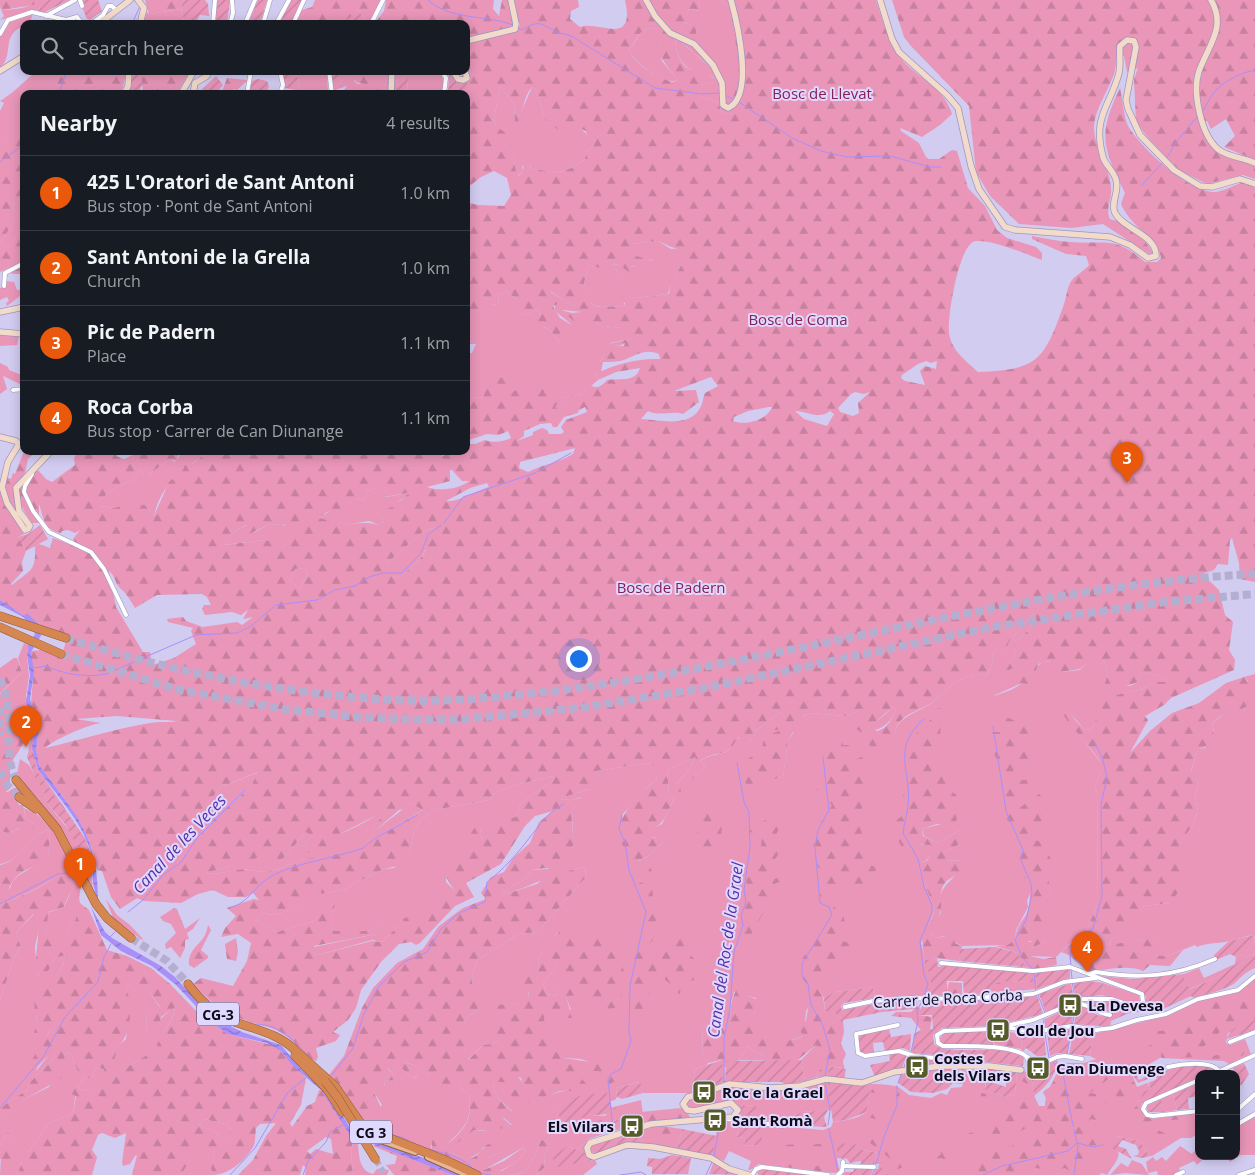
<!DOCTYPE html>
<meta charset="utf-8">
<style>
:root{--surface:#171b24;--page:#20242c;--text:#f1f3f6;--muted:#9ea1a6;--line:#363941;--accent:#ea580c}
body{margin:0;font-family:"Open Sans",sans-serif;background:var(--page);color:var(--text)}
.controls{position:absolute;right:15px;bottom:15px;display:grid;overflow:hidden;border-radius:10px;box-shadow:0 2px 12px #0003}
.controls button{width:45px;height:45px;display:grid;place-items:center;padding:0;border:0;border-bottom:1px solid var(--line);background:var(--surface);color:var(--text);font:25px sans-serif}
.you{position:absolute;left:578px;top:658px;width:18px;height:18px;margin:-12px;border:4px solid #fff;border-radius:50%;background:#1a73e8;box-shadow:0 0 0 8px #1a73e833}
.badge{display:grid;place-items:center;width:32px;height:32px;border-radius:50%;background:var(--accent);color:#fff;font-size:16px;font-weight:700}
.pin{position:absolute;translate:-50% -41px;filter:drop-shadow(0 1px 2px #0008)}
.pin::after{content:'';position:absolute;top:26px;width:18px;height:15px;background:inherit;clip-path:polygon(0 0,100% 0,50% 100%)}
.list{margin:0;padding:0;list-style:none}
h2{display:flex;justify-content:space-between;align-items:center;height:65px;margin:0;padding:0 20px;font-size:21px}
h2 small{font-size:16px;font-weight:400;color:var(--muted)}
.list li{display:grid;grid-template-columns:32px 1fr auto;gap:15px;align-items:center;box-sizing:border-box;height:75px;padding:0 20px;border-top:1px solid var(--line)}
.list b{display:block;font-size:19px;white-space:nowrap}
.list p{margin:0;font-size:16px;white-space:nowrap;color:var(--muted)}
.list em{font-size:16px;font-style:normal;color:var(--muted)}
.icon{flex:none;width:28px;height:28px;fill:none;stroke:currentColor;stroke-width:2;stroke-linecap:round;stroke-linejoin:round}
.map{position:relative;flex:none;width:1255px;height:1175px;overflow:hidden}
.search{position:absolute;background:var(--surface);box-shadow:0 2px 12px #0003;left:20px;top:20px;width:450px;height:55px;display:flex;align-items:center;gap:12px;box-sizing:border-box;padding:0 18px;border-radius:10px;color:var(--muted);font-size:19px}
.panel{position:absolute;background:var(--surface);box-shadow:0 2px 12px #0003;left:20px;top:90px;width:450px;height:365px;border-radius:10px}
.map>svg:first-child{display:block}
.grass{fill:#e996b9}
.forest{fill:url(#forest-firs);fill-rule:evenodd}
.garden{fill:url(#garden-furrows)}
.water{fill:url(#water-waves)}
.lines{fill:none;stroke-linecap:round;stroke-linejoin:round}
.stream{stroke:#a98ff9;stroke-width:1}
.river{stroke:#a98ff9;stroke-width:6}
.primary-tunnel{stroke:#b4afd0;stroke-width:6;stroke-dasharray:6 3;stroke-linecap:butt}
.highway-tunnel{stroke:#b4afd0;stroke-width:8;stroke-dasharray:8 4;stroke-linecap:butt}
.street-casing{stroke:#9e97bb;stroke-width:5}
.secondary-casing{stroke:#9e97bb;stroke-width:7}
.primary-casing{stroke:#905b3d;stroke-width:8}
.highway-casing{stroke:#905b3d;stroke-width:9}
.street{stroke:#fff;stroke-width:4}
.secondary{stroke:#f3dbcb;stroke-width:5.5}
.primary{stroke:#e6b697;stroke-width:6}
.highway{stroke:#d68651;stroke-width:8}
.highway-bridge-casing{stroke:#905b3d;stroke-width:9;stroke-linecap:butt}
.highway-bridge{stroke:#d68651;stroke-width:8}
.labels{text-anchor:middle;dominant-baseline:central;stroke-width:4;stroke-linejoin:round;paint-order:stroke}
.shield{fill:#dfd9ff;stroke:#4c485d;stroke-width:1}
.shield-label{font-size:14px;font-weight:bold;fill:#0d0a17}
.park-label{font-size:15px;fill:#862055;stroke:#dfd9ff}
.street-label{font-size:15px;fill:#0d0a17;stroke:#dfd9ff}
.poi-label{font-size:15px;font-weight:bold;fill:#0d0a17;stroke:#dfd9ff;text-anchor:start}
.water-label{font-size:16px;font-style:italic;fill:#592fa7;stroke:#dfd9ff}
</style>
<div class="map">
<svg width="1255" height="1175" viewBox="0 0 1255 1175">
<defs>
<pattern id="forest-firs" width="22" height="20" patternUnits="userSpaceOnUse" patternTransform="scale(1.25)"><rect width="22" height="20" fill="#e996b9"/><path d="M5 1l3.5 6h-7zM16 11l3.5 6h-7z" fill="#c7809e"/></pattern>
<pattern id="garden-furrows" width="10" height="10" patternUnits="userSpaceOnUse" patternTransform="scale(1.25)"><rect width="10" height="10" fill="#e996b9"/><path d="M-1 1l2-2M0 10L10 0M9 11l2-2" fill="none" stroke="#c7809e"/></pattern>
<pattern id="water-waves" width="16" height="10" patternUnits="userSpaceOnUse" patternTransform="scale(1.25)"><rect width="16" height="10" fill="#a98ff9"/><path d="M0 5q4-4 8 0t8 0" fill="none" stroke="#8873c9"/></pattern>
</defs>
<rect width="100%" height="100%" fill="#d2ccf1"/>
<!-- grass -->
<g class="grass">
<path d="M38 0H48L39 5 40 8 37 10 0 20 4 16 0 7 3 10C16 9 29 9 38 0Z"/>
<path d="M699 0H720L730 7C734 33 748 80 731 102L738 108 731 114 722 113 718 102 702 97 700 90H705L699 85 715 82 713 77C689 70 679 68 675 41L679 40 713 70 682 41 678 33 684 22 692 26 696 31 699 25 687 12 690 9 700 11Z"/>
<polygon points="181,9 185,24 143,24 147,12 149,14"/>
<path d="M33 14 29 24H24V26C0 35 15 54 0 68V36L6 29 9 22Z"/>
<path d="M655 28 662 61 678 80C664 86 634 62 628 50 640 40 636 29 655 28Z"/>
<path d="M37 71H62L53 94H24V120L21 123 24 125V133L0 138V111L4 103 0 101C14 93 24 81 37 71Z"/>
<polygon points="302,71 327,71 328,92 311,94 296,90 300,83 295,73 299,75"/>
<polygon points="349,71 354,71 354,81 358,84 368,84 370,87 364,94 341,94 347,86 335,90 334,94 332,89 342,81"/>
<path d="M395 71H440C443 79 446 86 442 94 429 94 419 94 407 94L408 79 394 81Z"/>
<path d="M500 87 514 103 515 126 532 87 536 90 546 122C555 126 562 123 571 125 582 127 586 135 595 140L593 146 586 152 585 159C578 166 561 174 551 172 544 171 539 169 531 170L530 165 522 166 523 171 517 176 511 146 506 137 497 129 494 119Z"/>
<polygon points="14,203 24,203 24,245 19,242 22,231 16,236 11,247 0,250 0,244 18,215 12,208"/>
<polygon points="658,241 671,249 703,246 683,262 676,275 677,280 670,285 668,294 635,298 622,297 625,306 600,307 590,303 584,283 588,267 599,266 619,275 612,264 631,267 654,260 637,258 622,252 632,244"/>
<polygon points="6,281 14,282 17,290 24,289 24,293 7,306 6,303 9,301 7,297 0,300 0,288 6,287"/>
<path d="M549 291 583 312 562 310 576 322H595L605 329V326L621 328 634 334V338L610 343 615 346 626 343 604 354 600 362H603L601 372 596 374 598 380 591 386 587 385 581 394 563 398V407L558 409 521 388 510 394 508 383 487 389 483 397 472 399 467 396 466 353H472L476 344H468L471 341 466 338C466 328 471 310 482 306 486 304 494 305 498 304L499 294 506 292 517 299 522 316 536 310 540 312 535 334 543 327 550 330 559 342 563 339 571 324 555 311V302Z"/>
<polygon points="0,334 19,336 17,345 0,346"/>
<polygon points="0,363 8,367 9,370 24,376 24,386 3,376 7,389 0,394"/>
<path d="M183 451H209C183 471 162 481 154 516L145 505 114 508 100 506V500L114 488 132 481 139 471 148 475 170 459 175 462Z"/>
<path d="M377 487 385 497 410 493 399 501 403 507 398 512 377 513 384 522 378 525 370 521 349 524 318 519C329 510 345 505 358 498L363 501 368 491Z"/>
<path d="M282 524 293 534 282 549H274L265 540 223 545C226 537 238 529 247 525L255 532 268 525Z"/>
<path d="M433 528V530L424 541 426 549C419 562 409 572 395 578L392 576 386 564 424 531Z"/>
<polygon points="305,568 308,573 300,589 289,580 295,569"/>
<path d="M1036 611 1030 629 1013 643 1016 656 1008 662 1009 670 1015 666 1017 669C1011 680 998 685 994 696 1003 693 1016 689 1023 682 1038 668 1038 655 1062 665V672L1080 670 1086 664H1101L1104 661 1108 674 1104 685 1130 686 1138 682 1140 674 1145 672 1166 678 1165 682H1153L1143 689 1116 695 1104 701 1092 729 1085 730 1056 697 1063 713 1101 763V772L1095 787 1098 794 1097 905 1085 934 1069 944 1056 957 1030 956V949L1046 941H1026L1027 929 1030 924H1049L1036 908 1051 890 1048 883 1049 874 1030 893 1027 901 1028 907 1016 930 1015 940 1007 945 962 946 944 936 937 938 930 934V928L941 913C936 879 956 886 963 860L946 861V852L961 843V830L937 843 924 836 922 829 957 820 915 825 920 845 931 844V854L926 861 917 864 935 910 921 943 925 960V971L931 972V995L875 998 873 987 835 992 824 998 819 990 806 1011 804 1035C796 1041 777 1043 769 1038 761 1033 757 1021 754 1013L756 1007V998L734 992 730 1006V1023L725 1028 715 1029 708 1023 702 1026 703 1057 708 1063 707 1065 695 1069 692 1093H643L639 1082 616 1088 617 1097 615 1100 608 1102 605 1092 557 1110 561 1124 587 1115 605 1116 609 1113 610 1108 641 1100 643 1114 612 1121V1131L589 1139 577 1150 568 1146V1164L595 1160 597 1164 583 1175H536L545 1167 544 1156 550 1144 541 1139 535 1156 524 1172 512 1175 500 1172 515 1163 525 1153 524 1147 484 1170 481 1165 492 1155 506 1151 499 1147H483L480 1152 467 1160C453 1156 445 1146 431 1145L432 1151 371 1129 365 1123 382 1105 374 1092V1084L385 1086 384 1081 398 1080 388 1068 392 1063 399 1066 413 1078 417 1077 403 1062 424 1068 427 1075 460 1084 462 1090 469 1095C472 1119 466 1127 448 1143L474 1130 482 1131 512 1125 503 1117 512 1111C502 1101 493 1097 493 1081L518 1077 524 1084 510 1092 546 1095 587 1086 574 1071H598L595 1064 581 1059 563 1058C547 1045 538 1027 548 1007L555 1011 571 1010 561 983 556 996 547 994 543 983 557 966 558 932 548 946 539 955 538 968 531 973 528 998 521 1003 509 1004 501 1038 493 1044 483 1045 467 1060 463 1036 465 1018 478 1010 480 1000 472 983 473 972 477 960 519 934 538 932 586 877 585 867C556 872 534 885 506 894L502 893 527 878 532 870 548 869 573 847 572 811 581 797 572 800 557 799 590 789 597 775 593 772 596 771 648 763 659 768 656 780 648 786 622 815 631 853 637 862 649 856 663 842 655 837 635 841 632 839 662 824 674 799 669 794 667 770 696 757 685 775 676 784 680 791 705 766 700 761C715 750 729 760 736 737L749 742 758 729 781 712 786 714 782 730 747 769 745 780 748 786 747 793 756 792C762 781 771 779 783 777L788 741 793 733V721L810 713 845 716 859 711 857 727 862 733C872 723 884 717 893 707L896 711C891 720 886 727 875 730L886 736 894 734C899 714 920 713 934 701 949 688 964 670 987 676L993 662 992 654 996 650H1006L1009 642Z"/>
<polygon points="24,643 29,645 27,654 29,676 26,696 35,726 33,752 28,749 31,741 29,736 26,738 27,727 24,743 10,762 10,784 6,792 9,792 0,797 0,694 22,672 18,658"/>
<path d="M1255 674V937L1254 935C1245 936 1238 939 1229 941 1218 944 1208 942 1197 947L1195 945 1167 956 1152 955 1163 946 1147 939 1109 946 1111 940 1128 927 1144 906 1170 903 1179 845 1192 826 1198 811 1195 796 1199 782 1191 772 1198 749 1205 748 1214 731 1212 724 1226 712 1245 708 1248 681 1244 677Z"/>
<polygon points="20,759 29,765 43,789 47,803 89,855 90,854 93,890 38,803 39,800 31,791 28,791 17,774"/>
<polygon points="259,772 251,787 208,826 173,869 158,879 144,901 137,898 142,895 153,867 187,838 196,817 221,787"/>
<polygon points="553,776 554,780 521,803 516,817 506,820 482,840 480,829 471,849 446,877 446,882 456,892 404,919 404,925 399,925 382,942 372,940 318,955 314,952 314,947 376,934 394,917 368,931 335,931 331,926 331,916 335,905 313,921 277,932 255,920 261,913 273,915 303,906 311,895 321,890 321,894 348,889 351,885 384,869 394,868 409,855 414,831 420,821 434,810 489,800 497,792 511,786"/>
<path d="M411 803 424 809 379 836 339 855 300 860 279 869 263 872 244 869 214 874 204 873 231 866 285 839 281 861 306 832 313 835 302 847C328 839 352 831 375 816L374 805 390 810 373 827 376 830Z"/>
<path d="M24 808 38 815 52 829 78 877 80 892 76 919 67 930 72 940 64 944 46 935 47 913 64 907 74 885 73 875 58 876 32 891 0 905V895L10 888 13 881 18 876 48 857 50 830C31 832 22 861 0 864V831L8 833 34 823 26 819Z"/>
<path d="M34 914C44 925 36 935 35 948 35 957 38 967 38 976L49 970 55 958 65 954C65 979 30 992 37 1022L50 1030 45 1040 36 1071 50 1054 58 1050 53 1060 30 1082 27 1090 0 1108V1000L15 956 21 947 16 933Z"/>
<polygon points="1255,941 1255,954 1245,957 1218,977 1189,989 1184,981 1184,974 1199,968 1204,978 1235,964 1236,957 1244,954"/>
<polygon points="1033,973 1035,973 1037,989 996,993 994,981 1033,982"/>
<polygon points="1100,976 1133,979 1133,988"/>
<path d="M1255 978V1020L1228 1033 1226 1043 1230 1045 1245 1039 1251 1054 1229 1064 1224 1061 1160 1058 1132 1074 1137 1087 1147 1083 1151 1089 1138 1101 1142 1104 1140 1109 1144 1116 1153 1119 1199 1113V1133L1191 1138H1181L1152 1156 1148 1154 1140 1141 1116 1136C1121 1161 1119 1156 1107 1175L1102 1173 1099 1175H889L879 1164H874L878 1153 863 1150 855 1144 837 1158 839 1170 835 1173 759 1164 750 1170H748L751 1161 729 1151 724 1161 712 1156 719 1120 739 1124 737 1137 745 1138 744 1146 761 1145 762 1125 823 1130 831 1127 833 1122C845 1121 856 1119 867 1112L871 1084 897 1086 909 1095 931 1098 941 1093 947 1095 951 1088 962 1087 965 1073 959 1068 986 1079 985 1090 1005 1097 1015 1094 1017 1071 1031 1072 1034 1096 1039 1106H1045L1046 1098 1043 1092 1050 1087 1062 1063H1084L1096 1059 1090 1056 1093 1034 1170 1015 1196 1001 1237 992Z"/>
<polygon points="1103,983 1139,995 1140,1002 1134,1005 1102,995"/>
<path d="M130 984H140V998L148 990 160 1008 146 1014 147 1031 175 1006C174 1024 159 1033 157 1049 147 1056 135 1061 126 1068 111 1081 98 1100 77 1087 81 1081 83 1078 91 1078L96 1068 104 1069 111 1052 126 1039 129 1009 127 989Z"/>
<polygon points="816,1045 824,1068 816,1074 817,1077 805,1081 801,1060"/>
<polygon points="747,1047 765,1056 765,1060 739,1060"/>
<polygon points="67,1052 71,1054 78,1072 73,1114 49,1123 29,1151 24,1153 8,1146 10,1135 8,1132 0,1145 0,1117 11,1106 49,1087"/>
<polygon points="827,1081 832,1110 802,1112 793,1116 803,1126 775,1125 775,1122 744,1119 756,1106 738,1105 734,1102 695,1109 689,1108 686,1103 689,1099 707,1095 727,1086 763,1090"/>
<polygon points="1173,1094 1177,1110 1164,1112 1161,1099"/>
<polygon points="1255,1116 1255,1155 1241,1155 1230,1162 1225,1156 1236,1156 1236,1128"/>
<polygon points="204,1119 229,1125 232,1145 213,1131 199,1125"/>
<polygon points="653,1125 682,1129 677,1150 641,1143 643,1127"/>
<path d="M354 1141 358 1144C359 1155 359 1171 373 1174L377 1169 389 1170 387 1175H353L351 1151Z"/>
<polygon points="200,1142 214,1156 211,1168 212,1175 181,1175"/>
<polygon points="1180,1146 1192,1154 1196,1149 1203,1159 1197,1165 1194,1161 1179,1168 1180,1171 1174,1175 1158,1175 1157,1171 1148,1173 1146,1162 1153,1157 1156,1161 1162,1157 1166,1161"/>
<polygon points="1,1157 22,1161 17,1175 0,1175"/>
<polygon points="1132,1160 1142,1164 1149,1175 1125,1173 1110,1175 1121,1163 1128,1167"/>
</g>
<!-- forest -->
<g class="forest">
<polygon points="0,0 38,0 33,5 3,10 0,7"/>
<polygon points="145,0 183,0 181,9 149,14"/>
<polygon points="315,0 381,0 369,22 357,10 345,24 296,24 302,10 312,7"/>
<polygon points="386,0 494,0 493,9 499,16 502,0 509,0 513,26 466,38 466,24 431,24 430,21 426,24 374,24 384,11"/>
<path d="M513 0H578L579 7 571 11 570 19 580 27C598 20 636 48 625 0H699L700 11 690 9 687 12 695 15 699 25 696 31 697 39 691 38 689 33 692 26 684 22 678 33 682 41 698 49 713 69 679 40 675 41C681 80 696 64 716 80L715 82 700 85 706 90H700L702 97 718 102 722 113 731 114 737 108 730 104C746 75 734 39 730 7L720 0H876C883 20 887 40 900 57 917 79 943 85 952 114L940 125 922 137 900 128 901 131 919 143 926 157 929 159H939L952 150 957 151 968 188 985 206 997 230 1007 238 1036 247 1042 253V260C1026 254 994 240 976 241 959 242 947 318 949 333 951 350 966 361 978 372 1038 370 1044 360 1063 307 1066 300 1067 286 1072 280 1076 275 1084 271 1089 265L1086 256 1066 254 1032 239V236C1044 238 1057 241 1070 242 1107 245 1114 235 1145 262H1157L1161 258C1158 238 1131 228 1121 204L1125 193C1103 147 1097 136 1120 88 1123 100 1123 115 1128 126 1140 147 1190 194 1216 192 1225 191 1235 184 1245 182L1255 188V582L1240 579 1239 563 1232 538 1230 540 1228 565 1218 564 1214 570 1202 574 1219 590 1225 615 1233 622 1229 650 1235 660 1234 670 1171 698 1164 705 1145 716 1148 720 1130 753 1150 731 1172 713 1199 703 1226 683 1244 677C1252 685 1255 702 1244 708 1238 711 1230 710 1224 714 1220 716 1216 720 1212 724 1216 736 1212 747 1198 749L1191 771 1199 782 1195 796 1198 811 1192 826 1179 845V856L1185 859 1180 890 1170 903 1144 906 1129 927 1111 940 1109 945 1147 939 1164 946 1153 955 1167 956 1183 950 1170 966 1150 965 1143 971C1129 964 1104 970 1088 972L1069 955 1061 952 1070 944 1085 934 1097 905 1098 794 1095 787 1101 772V763C1091 744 1054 714 1056 693L1076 721 1085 730 1092 729 1098 714 1085 715 1084 709 1116 695 1143 689 1153 682H1165L1166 678 1145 672 1140 674 1138 682 1117 689 1106 690 1104 685 1108 674 1104 661 1101 664H1086L1080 669 1061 672V665L1048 661 1038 664 1036 670 1032 672 1036 674 1035 680 1031 685 1022 683 993 696 996 691 1017 669 1015 667 1009 670H1003V665L1016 656 1013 643 1030 629 1035 612 1009 642 1006 650 1002 653 996 650 992 654 993 662 987 676C964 670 949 688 934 701 923 710 906 712 898 724 895 728 895 733 892 738L886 736 874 748 868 744C872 730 873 734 884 728 889 724 893 716 896 711L893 707 862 733 851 725 859 711 845 716 810 713 803 716 802 720 793 721 796 726 788 741 783 777C768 780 761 784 753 797L747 794C748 788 746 786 745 781 744 775 747 768 745 761L762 750 764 737 781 730H775L779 719 785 715 781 712 758 729 749 742 743 745 740 738 737 737C729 760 714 749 700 761L705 766 680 792 675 791 676 784 685 775 696 757 667 770 669 794 674 798C662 828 659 826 633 839L662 837 664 841 649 856 638 861C645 863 650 863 652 872L629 870 627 862 630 853C601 831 637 794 656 780L658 768 648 763 596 771 594 772 597 775H607L602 785 558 799 572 800 583 797C579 802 573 807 572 813 570 829 580 854 563 864 552 870 543 867 532 870L527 878 502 893 506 894 537 884 546 876 585 867 586 877 538 932 519 934 477 960 473 972 472 983 475 988 482 985 484 989 478 1010 465 1018C464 1030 464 1050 468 1060L483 1045 493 1044 501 1038 496 1032 488 1007C502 1002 516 1007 528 998L529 992 523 988 520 982 522 975 538 968 539 955C550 944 556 929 571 927L573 936 591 933C598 938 608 942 614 948 628 962 626 993 616 1008L601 1009 582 995 566 996 572 1018H566L548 1008C538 1027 548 1045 563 1058 579 1060 594 1064 609 1061L615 1081 610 1084 605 1082 598 1071H575L588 1086 576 1093C558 1085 547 1099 531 1102 523 1104 515 1099 508 1095L510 1092 523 1084 521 1078 518 1077 510 1083 493 1081C493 1097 502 1101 512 1112L503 1118 515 1129C499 1126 489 1132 474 1130L452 1147 448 1144C466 1128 472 1120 469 1095L462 1090 460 1084 450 1089C438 1085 429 1080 423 1068L404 1062 417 1076 413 1078 399 1066 392 1064 388 1069 399 1080 384 1081 385 1087 374 1084V1092L382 1110 365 1123 336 1082 328 1076 344 1056 362 1008 373 988 397 963 423 949 438 927 452 916 463 908 486 899 481 893 491 877 504 872 513 858 530 843 539 822 553 811 535 816 525 826 501 864 466 883 474 897 455 906 420 943 416 945 411 942 399 944 381 962 361 990 356 1008 348 1020 333 1032 340 1035 336 1041 316 1048 318 1057 316 1061 312 1060C302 1051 292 1039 280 1032 269 1026 258 1025 247 1021 226 1014 207 1000 193 984L201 978 233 986 247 961 251 943 238 934 221 937 225 928 236 916 227 908 254 899 259 900 253 893 246 897H228L213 890 198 894 181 903 144 901C148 888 160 871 173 869L211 822 251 787 258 772 221 787 196 817 187 839 153 867 142 895 120 909 111 897 102 871 97 870C90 826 65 800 39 765L36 750 39 728 31 703 33 679 31 651 41 650 61 658 68 635 35 623 0 600V490L24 534 18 537 26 551 22 562 23 571 11 584 12 585C31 569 36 572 35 546L39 544 50 548 53 538 77 547 73 539 80 530 75 533 68 530 62 531 61 533C44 530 44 519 39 504V523H32C17 502 10 484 38 470L46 479 52 482 75 465 74 458 78 451H121L116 456 124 459 137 453 147 451H183L177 457 178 462 170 459 148 475 145 476 143 473 139 471 132 481 114 488 100 500V506L114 508 129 504 145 505 154 516 169 482 183 470 185 465 190 463 192 464 209 451H441L443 456 451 451H466V444H475L485 440C491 443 505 442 511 438L508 431 499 435 487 434 466 441V395L472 399 483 397 490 374H496L499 378 510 376 508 383 511 393 521 387 543 385 546 390 544 393 555 399 557 404 555 407 558 409 563 407V398L581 394 587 384C597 389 600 388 607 380 619 378 636 383 640 368L616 372 598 380 596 374C614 364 640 358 660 359L659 354C642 347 634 358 620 361 615 362 606 362 600 362L604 354 603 348 624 346 625 343 615 346 609 344 633 338 634 334H626L621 328 605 326V329L595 322 576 323 561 310 572 313 582 312 550 291 558 304 553 306 560 318 575 327 572 334 559 342 550 330 544 327 536 334 532 329 536 325 540 312 536 310 522 316 515 304 517 299 506 292 499 294 498 304C479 306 473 310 466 329V202L478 205 504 206 511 195 507 178 494 171 481 177 466 189V44L517 31 520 25ZM655 28C652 50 665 63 678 80L673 82C657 78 636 65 628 50 639 40 636 29 655 28ZM500 87 514 103 515 127C524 115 522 98 532 87L536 90 546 122 561 131 569 125 586 131 589 137 595 140 593 146 586 152 585 159C578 166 561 174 551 172 544 171 539 169 531 170L528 160 524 159 523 171 518 176C511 162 516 133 497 128L494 119ZM658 241C679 251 678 250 700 247L686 256 675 277 677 280 670 284 669 294 635 298 622 296 619 299 625 303V306L599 307 590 303 593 297 588 295 584 283 588 267C601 266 608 269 614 280L619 275 612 264 620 265 631 274 637 272 631 266 659 264C651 258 634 257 623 252L632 248V244ZM926 361 931 363 937 361 936 369 925 366 920 371 925 385 905 381 901 378 902 375 918 364ZM711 377 718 386 705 393C703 397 703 404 700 408 689 428 661 420 641 419L648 411C660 417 672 410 683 414L699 402 696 390 674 391ZM855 392 864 394 870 392 858 403 859 413 853 416 840 412 838 408 851 394ZM585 407 587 412 566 420 561 427 564 432 561 434H549L547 430 542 428 533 432V435L517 441 524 436V431L540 424 551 423 553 427H557L564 417 578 413 579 410ZM769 407H772C768 420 744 426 733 421L734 417 748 411ZM795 411C808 411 818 420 830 411L834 414 827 426 804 419ZM575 448 573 454C560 462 542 465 528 472L519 468 520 462ZM450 470H452L462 481H469C460 489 438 492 427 487L450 481ZM487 483 489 487C478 490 456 503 446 501L470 488ZM377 487 383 497 409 493 399 502 403 507 398 511 392 507 377 513 384 522 378 525C364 519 344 529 333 518L327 520 319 518 327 512 333 511 338 516 358 498 363 501 368 491ZM282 524 285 525 283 528 287 534H292L282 549H274L271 542 265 540 224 545C226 537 238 529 246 525L249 534 268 525ZM433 528V530L426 534 424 541 426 550C419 562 408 572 395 578L392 576 391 570 386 564 424 531ZM305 568 308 573 300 589 289 580 295 569ZM109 571C115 575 115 584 120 588 127 594 130 600 135 608L157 595 202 594 207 597 211 605H204L202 609 205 615 232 612 241 615 248 610 243 619 253 617 242 625 237 622 203 627 186 621 183 617 167 619 168 622 193 628 191 631 196 644 174 658 152 665 150 652H143L116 607ZM117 716 177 721C168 723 159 721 150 723 114 729 80 740 45 748 55 739 87 725 101 723L76 719ZM553 776 554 780 521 803 516 817 506 819 482 840 480 829 476 825 469 837 471 849 465 854 459 851 449 864 450 872 446 877 455 892 403 919 404 925H399L382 942 372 941 318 955 314 952V946L376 934 395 920V916L368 931H335L331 926V916L335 905 316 903 322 914 313 921 277 932 255 920 261 913 273 915 304 906 311 895 321 891V894L348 889 351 885 384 869 402 865 409 855 414 831 420 821 434 810 489 800 497 792 511 786ZM411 803 423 810 379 836 339 854 300 860 279 869 263 872 243 869 214 874 205 873 253 860 283 841 274 855 275 862 281 861 306 832 312 836 302 847 307 853 315 852 334 843 336 836 375 816V806L380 810H389L373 827 376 830 399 810 405 809ZM558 960 561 982 556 996 547 994 543 983 557 966Z"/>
<path d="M892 0H1255V160L1224 147 1235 136 1226 119 1211 129 1207 121H1200L1210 144 1255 166V179L1243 175 1207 184 1179 170 1149 139 1136 122 1134 79 1138 68 1127 72 1124 56 1117 55C1116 61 1116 68 1114 74 1108 91 1096 107 1094 125 1093 148 1111 167 1111 189 1112 200 1105 209 1110 219 1127 223 1145 238 1153 253L1149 254 1103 224 1071 228 1019 224 990 196 976 172 969 106 910 45 904 37Z"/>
<polygon points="62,71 127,71 121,94 53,94"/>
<polygon points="190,71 177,93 168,91 166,94 140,94 143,88 135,72"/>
<path d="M354 71H389V94H364L369 87 368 84C359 84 356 83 351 76Z"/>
<polygon points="227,78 247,80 247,81 237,90 233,89 233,94 221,94"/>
<polygon points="17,133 24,133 24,203 14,203 12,208 18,215 0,244 0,138"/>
<polygon points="22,231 23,235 19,242 24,245 24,261 20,264 24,265 24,274 12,274 11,267 0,272 0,250 3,246 11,247 16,236"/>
<polygon points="24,451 36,451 28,459 25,473 15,490 25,527 4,491 6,477 11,479 13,473 15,474"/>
<polygon points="14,658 17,658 22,672 0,693 0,668"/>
<path d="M20 706 29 723 23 729C29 747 11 755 9 771L0 776V752L9 744 14 747 18 745 19 739 11 736 16 731 15 712Z"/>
<path d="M938 708 955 712C944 719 938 726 941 738L936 742 939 745C928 760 910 753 909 773L932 761 933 770 946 761 940 771 949 776 952 791 959 798 954 807 957 820 951 825 937 824 922 829 923 836 937 843 961 830V843L946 852V861L964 860C966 874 952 875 945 883 938 892 943 904 940 913 937 922 930 925 930 934L937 938 953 935 955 943 962 946 959 961 937 958 925 960C918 927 927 936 935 910L917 864 927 861 931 853V845L908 844 902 847 899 842V823L890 826 903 815C904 792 900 764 915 745L913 742 907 743 931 719Z"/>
<path d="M1006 717 1032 728V735L1035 742 1027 750 1033 758 1041 750 1044 752 1037 759 1039 764 1027 769 1014 768 1013 773 1021 780H1025L1028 776H1033C1031 793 1023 793 1016 807L1018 809 1039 794 1043 798 1050 814 1044 829 1038 831 1036 840 1042 843 1055 866C1048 875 1047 880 1051 890L1037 908 1044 910 1050 924H1030L1027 929 1033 930 1036 934 1027 941 1030 942 1043 936 1046 941 1030 949V956L1043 959 1056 957 1057 965 1035 969 1023 967 1024 964 1018 953 996 946 1007 945 1015 940C1016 929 1020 924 1026 915 1031 906 1030 890 1029 880L1024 878 1017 857 1021 847 1015 840 1002 805 1001 779 997 760 993 751 996 747 991 740 990 732H1013L1016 727 1003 720Z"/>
<polygon points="843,737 843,745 861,745 863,750 839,762 824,761 827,756 825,754 833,749 832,744"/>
<polygon points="30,752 33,752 38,769 85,838 37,771"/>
<path d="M870 755 873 759 863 764 866 790 859 821 862 834 868 837 866 846 873 857 866 864 880 868 863 878 867 882 863 886 835 888 828 896 819 900 821 891V877L827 874 818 867 811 854 814 830 832 806 826 796 830 790 827 786 808 794 828 776 827 773C840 765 855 758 870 755Z"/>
<polygon points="14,788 18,788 20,792 17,800 19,805 23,805 26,819 34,823 34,827 24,834 20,828 8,833 0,831 0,797"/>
<path d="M714 804C728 826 721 844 708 864L697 848V824Z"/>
<path d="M785 814C781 831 770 833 779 853L771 866 770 880 790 875V877L772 885 770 891 774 894 747 942H741L739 935 745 922 743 913 747 897 746 873 753 858 764 855 770 849 761 847 762 836 750 832 751 825Z"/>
<path d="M50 830 48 861C38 864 19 871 13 881 8 888 9 892 0 896V865C21 861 31 832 50 830Z"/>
<path d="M67 875H73C79 885 66 896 64 907L48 912 46 935H57L64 943 71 939 67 930 76 919 78 892 80 903 89 910 107 950 127 956 151 968 170 984 200 1015 228 1034 276 1046 306 1078 301 1105 290 1123 292 1127 307 1106 315 1102 319 1090H321L354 1138 351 1151 353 1175H305L306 1168 303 1165 300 1175H238L253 1160 266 1136 276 1123 260 1124 256 1128C255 1133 256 1143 253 1147 244 1162 228 1175 212 1175L211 1168 214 1156 203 1150 200 1143 181 1175H132L137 1155 135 1156 130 1164 123 1166 122 1162 126 1133 115 1138 102 1133 98 1135 92 1150 97 1157 92 1175H17L22 1162 0 1159V1145L8 1132 10 1135 9 1146 24 1152 29 1151 49 1123 73 1114 76 1096 65 1091 63 1087 76 1080 78 1072 71 1054 67 1052 62 1063 66 1064 65 1075C44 1091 19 1099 0 1117V1108L27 1090 30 1082 53 1060 57 1051C45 1055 36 1071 24 1079L23 1074 50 1031 34 1033 37 1022 33 996C46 987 65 972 65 955L55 958 49 970 39 977C30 956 46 925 33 914L16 933 21 947 15 956 0 1000V905L33 891 58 876ZM130 984H140V999L146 998 148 990 160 1007 146 1014 147 1031 158 1026 161 1017 175 1007C174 1024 159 1033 156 1049 147 1056 135 1061 126 1068 111 1080 98 1100 77 1087 81 1081 83 1078 91 1078L96 1068 104 1069 105 1073 112 1071 116 1052 112 1051C133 1038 132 1011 127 989ZM204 1119 229 1125 231 1144 213 1131 199 1125ZM326 1137 331 1139 333 1154 316 1149 310 1154 307 1151Z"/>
<path d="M648 880C654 887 653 899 652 907L670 914 654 922 657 929 641 932 645 918 642 902 635 885Z"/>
<polygon points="106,899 117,915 130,925 143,939 142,940 113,918"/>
<path d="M836 904 842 908 845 924 838 930 842 941 866 947 833 966 819 990 823 997 825 1011H832L843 1020 844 1032 841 1044 846 1054 843 1061 844 1068 830 1066 827 1076 817 1077 816 1074 823 1067 816 1045 793 1064 765 1066V1056L747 1047 739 1060 724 1068 725 1082H723L721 1060 708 1063 703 1057 702 1026 708 1022 715 1029 725 1028 730 1023C730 1007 731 996 741 983L746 987V995L763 1002 754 1013 768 1037C779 1040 793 1043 803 1036L799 1028 806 1021 811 990 796 969 808 950 806 940 812 933 820 930Z"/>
<polygon points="174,908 177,909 185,929 200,918 193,929 187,933 189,939 185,940 185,948 180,958 171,947 166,949 165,944 176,933 171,924 163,921 160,917"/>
<path d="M208 925 211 930 201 950 208 956V958L194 968 189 965C188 951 197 947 204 937 206 934 207 929 208 925Z"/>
<polygon points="675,932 677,937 703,933 700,938 689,942 686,950 701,966 693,972 694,980 681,984 680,994 674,991 672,985 665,980 666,970 654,975 653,987 648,997 658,1003 650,1008 627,1034 630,1014 628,986 633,966 633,954 639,943 650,936 654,939 648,945 642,963 646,962 655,946 660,949 668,937"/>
<polygon points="236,938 238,952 236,961 227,959 225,944"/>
<polygon points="1255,980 1255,985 1250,988 1251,998 1255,996 1255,1019 1228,1033 1222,1030 1201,1049 1213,1056 1227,1053 1225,1048 1228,1046 1246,1050 1242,1056 1208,1060 1197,1057 1163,1058 1161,1057 1162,1050 1158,1047 1157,1052 1143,1052 1147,1047 1155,1042 1158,1035 1151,1034 1149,1027 1159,1031 1175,1030 1178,1026 1185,1024 1186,1017 1190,1026 1197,1020 1204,1007 1199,1004 1211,1001 1212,1003 1220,1002 1217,999 1221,997 1232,997 1234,1000 1235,995 1245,993 1243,990"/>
<polygon points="1004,981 1013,981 1017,985 1029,988 998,993 995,984"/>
<polygon points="949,982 962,983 962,996 949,994 947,990"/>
<polygon points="917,1006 921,1009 919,1015 932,1017 930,1030 921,1030 911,1018 891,1016 896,1012 911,1012"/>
<polygon points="999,1031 1004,1036 1009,1032 1024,1034 1021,1049 994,1044 994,1034"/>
<path d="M1125 1059 1122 1070 1105 1069 1097 1075 1093 1073C1104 1064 1115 1067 1125 1059Z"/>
<path d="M1111 1071 1112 1076 1090 1093 1096 1094 1097 1098H1100L1116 1077 1129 1089 1132 1082H1134L1138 1092C1133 1098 1130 1106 1121 1103L1125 1101 1124 1098 1104 1103H1097V1112L1113 1116 1101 1121 1091 1119 1084 1124V1127L1091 1129 1087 1132 1099 1145 1082 1146 1085 1154 1079 1166 1072 1173 1065 1168C1050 1172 1037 1168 1024 1165L1022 1170 1015 1175 969 1174 964 1163 986 1156 991 1143 995 1141 997 1150 1039 1138 1030 1132 1028 1127 1014 1135 1003 1138 993 1135 965 1146 964 1142 967 1139 965 1135 977 1130 987 1121 1003 1115 1000 1113 987 1115 989 1111 1002 1109 1005 1103 1015 1100 1020 1093 1029 1091V1085L1022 1081 1027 1073H1031L1034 1096 1039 1106H1045L1046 1098 1043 1092 1050 1087 1058 1074 1062 1073 1065 1085C1080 1089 1098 1077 1111 1071Z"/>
<polygon points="874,1084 890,1085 892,1089 884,1095 870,1092 871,1086"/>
<polygon points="899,1092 901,1105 896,1116 889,1118 877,1115 877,1120 869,1117 868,1107 886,1112 891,1108 895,1093"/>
<polygon points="982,1093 1001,1098 1002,1101 985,1098 982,1112 974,1108"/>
<polygon points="1138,1104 1141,1105 1144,1116 1153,1119 1199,1113 1199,1118 1158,1121 1150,1126 1166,1134 1167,1137 1149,1133 1142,1134 1139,1139 1138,1135 1143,1129 1143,1126 1138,1122 1139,1115 1133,1110"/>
<path d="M616 1106 641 1112 681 1108 689 1115 690 1118 643 1122 641 1115 611 1121 584 1133 582 1131C587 1123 589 1123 598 1121 604 1121 612 1111 616 1106Z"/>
<polygon points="724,1120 736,1127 737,1135 719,1130 719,1121"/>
<polygon points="662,1126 673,1128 671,1146 660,1144 657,1140 649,1136 646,1142 642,1140 643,1128"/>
<path d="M435 1139 442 1141 441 1145C453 1154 467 1166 479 1153 482 1149 484 1147 488 1144L499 1147 510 1145 506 1151 492 1155 482 1165 484 1170 504 1161 524 1147 525 1153 515 1163 500 1171 512 1175H480L432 1151V1141Z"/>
<polygon points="541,1139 550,1144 544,1156 545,1167 536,1175 513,1175 524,1172 535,1156"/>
<polygon points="872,1139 890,1146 903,1154 903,1167 898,1169 886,1164 887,1162 892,1162 892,1160 869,1142"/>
<path d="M806 1144C814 1146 824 1141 831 1146 825 1149 818 1145 811 1148 802 1151 791 1155 781 1150L780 1145Z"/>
<polygon points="376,1145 452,1175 394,1175 386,1165 395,1164 397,1156 373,1146"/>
<polygon points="956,1146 953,1151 960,1150 953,1154 955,1155 946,1162 941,1158 917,1162 919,1160 939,1156 942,1153 937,1152 938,1150 949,1150 952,1147"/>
<path d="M759 1161C781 1157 815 1167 836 1169L838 1164 839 1170 835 1173 759 1164Z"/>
</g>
<!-- garden -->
<g class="garden">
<polygon points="48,0 70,0 43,13 37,10 40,8 38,5"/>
<polygon points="82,0 98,0 102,11 90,20 87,19 82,7 85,5"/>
<polygon points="183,0 205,0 208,4 209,16 200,15 195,24 185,24 181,9"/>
<polygon points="217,0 230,0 227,24 215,24"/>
<polygon points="258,0 267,0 260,24 248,24"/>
<polygon points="291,0 302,0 291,24 279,24"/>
<polygon points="357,10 369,22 345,24 346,21"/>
<polygon points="131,71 135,71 143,83 138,94 127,94"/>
<polygon points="282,71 294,71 300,83 296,90 285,88"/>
<polygon points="330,71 349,71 342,81 332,89"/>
<polygon points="449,71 457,82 468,83 466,95 448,94"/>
<polygon points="216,76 223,85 216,94 206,94 202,89"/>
<polygon points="408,78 407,94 394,94 394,81"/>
<polygon points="258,79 267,81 269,86 266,94 249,94 252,81"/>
<polygon points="40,525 48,539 26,551 18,537 28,534"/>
<polygon points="30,746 37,771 85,838 90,851 89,855 82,855 65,824 47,803 43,789 37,781 27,757"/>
<polygon points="1254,935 1255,941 1244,954 1236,957 1230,954 1216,960 1214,955 1229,941"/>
<polygon points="996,947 1018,953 1024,964 1023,967 959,961 960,949"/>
<path d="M1255 954V968C1246 972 1242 976 1236 982 1229 989 1204 995 1194 998L1191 996 1163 1009 1129 1013 1111 1021 1110 1027 1074 1024 1077 1007H1085L1097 1015 1111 1017 1112 1012 1101 1011 1085 1001H1110L1133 1008 1141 1007 1146 997 1141 991 1133 988V979L1184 974V981L1190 989 1218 977 1245 957Z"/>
<polygon points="937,958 938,967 947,965 1023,971 1033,973 1033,982 995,981 996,993 964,996 963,981 947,981 947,996 931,995 931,972 925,971 925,960"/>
<polygon points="1070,969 1070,978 1037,989 1035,973"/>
<polygon points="1090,981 1103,983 1102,995 1076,998 1073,982"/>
<polygon points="1071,983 1074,999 1046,1013 1039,994"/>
<polygon points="873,987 875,998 844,1003 841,1006 842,1010 891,1001 917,999 917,1006 913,1009 882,1012 843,1020 832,1011 825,1011 824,998 835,992"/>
<path d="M1037 995 1043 1014 993 1026 942 1028 933 1035 934 1044C948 1058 1004 1041 1024 1058L1023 1066 987 1062 946 1063 936 1055 912 1053 914 1034 921 1030 933 1029 932 1015H918L925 1000H933L938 1003 944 1001Z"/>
<polygon points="1074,1005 1072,1024 1044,1029 1045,1019"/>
<path d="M1255 1020V1030L1227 1039C1230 1027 1244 1024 1255 1020Z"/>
<polygon points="889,1029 891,1037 911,1034 910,1051 903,1048 885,1051 883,1042 873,1043 874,1052 865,1054 860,1051 857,1038 860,1034"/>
<polygon points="1071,1029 1067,1054 1058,1053 1050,1056 1047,1033"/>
<polygon points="1074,1029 1093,1034 1090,1056 1069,1054"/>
<polygon points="994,1031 993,1045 942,1044 939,1039 944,1033"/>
<polygon points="1024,1034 1044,1034 1046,1055 1038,1057 1026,1048 1023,1051 1021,1050"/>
<polygon points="902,1053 907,1055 902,1068 875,1077 870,1065 890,1061 889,1054"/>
<polygon points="909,1056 933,1060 936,1064 905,1068"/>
<polygon points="722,1060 723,1082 707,1090 692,1093 695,1069"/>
<polygon points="801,1060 805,1081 786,1085 782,1082 725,1082 726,1061"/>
<path d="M1057 1060 1058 1063C1054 1077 1046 1087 1034 1096L1031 1072Z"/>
<polygon points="1244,1063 1249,1074 1241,1086 1233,1068"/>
<polygon points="1186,1064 1188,1067 1198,1065 1218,1069 1207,1074 1199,1074 1199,1077 1142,1104 1138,1102 1144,1092 1151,1089 1148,1083 1157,1079 1155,1076 1138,1083 1133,1075 1136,1074 1139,1080 1161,1069 1163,1072"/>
<polygon points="830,1066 846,1069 844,1080 827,1076"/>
<polygon points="951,1068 965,1073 962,1084 953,1083 947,1089 933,1093 911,1092 898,1083 901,1073 903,1075 906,1072"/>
<polygon points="971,1068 1004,1070 1001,1081 989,1079 988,1081 1006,1087 1007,1070 1017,1071 1015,1094 1005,1097 985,1090 987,1076"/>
<polygon points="827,1081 857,1086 871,1084 867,1112 846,1120 833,1122"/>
<polygon points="640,1082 643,1093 622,1099 617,1097 616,1088"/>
<polygon points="1199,1083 1199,1096 1188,1098 1189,1109 1177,1110 1173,1094"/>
<polygon points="606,1092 612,1108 609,1114 587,1116 561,1124 557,1110 579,1096"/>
<polygon points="1161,1099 1164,1112 1148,1112 1146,1106"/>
<polygon points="738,1105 756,1106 755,1115 747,1115 744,1119 736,1118 740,1113"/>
<polygon points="828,1110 824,1117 827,1127 803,1126 793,1116 802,1112"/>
<polygon points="642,1115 643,1122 614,1131 612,1121"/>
<polygon points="739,1124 762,1125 762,1145 744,1146 745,1138 737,1137"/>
<polygon points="643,1127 641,1143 623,1143 597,1154 589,1151 590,1146"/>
<polygon points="682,1129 717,1136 712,1156 677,1150"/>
<polygon points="1116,1136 1140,1141 1148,1154 1152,1156 1142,1158 1133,1156 1138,1155 1139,1151 1136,1145 1122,1140 1118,1146 1126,1149 1132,1159 1112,1148"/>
<polygon points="587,1141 584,1152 594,1159 598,1159 558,1167 552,1157 568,1146 577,1150"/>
<polygon points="837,1143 855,1144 863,1150 878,1153 874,1164 860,1165 861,1161 850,1163 847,1159 837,1158"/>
<polygon points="672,1155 691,1158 688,1174 652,1174 652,1167 647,1166 648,1158 660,1159"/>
<polygon points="714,1161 742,1175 709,1174"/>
<polygon points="879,1164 889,1175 873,1175 875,1169 873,1169 871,1175 842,1175 845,1172 853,1172 854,1169 878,1169"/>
<polygon points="761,1168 811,1175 759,1175 757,1173"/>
</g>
<!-- water -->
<g class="water">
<polygon points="0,600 35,623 0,605"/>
<path d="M29 645 34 647 31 652 34 672 30 699 39 728 36 750 39 765C76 815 98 834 98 899 90 884 94 867 90 850 81 820 55 794 38 769L32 748 35 726 26 702 30 675 27 654Z"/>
<polygon points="91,907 105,932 112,938 161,966 175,977 211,1016 242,1032 281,1045 300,1068 331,1096 349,1126 357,1133 361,1141 350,1135 321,1090 293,1066 281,1051 267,1043 228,1034 212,1023 175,984 152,966 121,951 101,935"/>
<polygon points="367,1138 427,1159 462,1175 452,1175 370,1143"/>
</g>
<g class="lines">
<!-- stream -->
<g class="stream">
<path d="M428 0C451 21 485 14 513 25"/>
<polyline points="132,24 140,6"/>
<path d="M519 28 522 30C541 19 540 24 557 32 562 34 568 34 573 37L655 88 703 94 721 93"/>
<polyline points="59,94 66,72 68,71"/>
<polyline points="725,95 735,100"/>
<polyline points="739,102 792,138 821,151 847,157 890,156 930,167 941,167"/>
<path d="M1202 112C1206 107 1208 100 1213 94 1222 82 1239 73 1255 70"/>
<polyline points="1166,159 1177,141 1197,117"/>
<polyline points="0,162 24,144"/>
<polyline points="1142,185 1163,162"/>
<polyline points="444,523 463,497 535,473 571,453"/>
<path d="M33 668 46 666C63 674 86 678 106 674L196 635 237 633 250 627 276 605 317 600 335 590 355 586 369 577 383 573H402L421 553 428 535 441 525"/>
<path d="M924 719C890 749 912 769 908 806 907 815 904 824 903 833L918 859 924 887 932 905V912L920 941 924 975 928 984 924 997"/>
<polyline points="993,726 1006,811 1023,850 1021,860 1031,884 1032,894 1026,920 1015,940 1022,957 1032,968"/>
<polyline points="823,757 829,810 818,830 815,847 820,903 829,907 832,915 802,964 802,975 808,984 811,1005 823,1026 830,1050 825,1076"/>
<polyline points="0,904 58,874 75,872"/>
<path d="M228 908C247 905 252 889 267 879 288 864 336 858 363 848L374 839 417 815"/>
<polyline points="128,912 143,900 163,875 180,863 198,837 245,790"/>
<polyline points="110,937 115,932"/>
<polyline points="1071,966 1070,955 1073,947 1093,928 1102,896 1101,805 1107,777 1102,757 1094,741"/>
<polyline points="1071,970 1072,978"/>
<polyline points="1034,973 1036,992"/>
<polyline points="1072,982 1076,1001"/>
<polyline points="1038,995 1045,1013"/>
<polyline points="221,1023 239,1027"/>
<path d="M256 1025C280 1021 300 1048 315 1063"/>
<polyline points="1043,1029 1044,1019"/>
<polyline points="1045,1034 1049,1058"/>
<polyline points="911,1052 918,1021 917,1011 922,1001"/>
<polyline points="1067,1055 1076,1005"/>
<polyline points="1053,1062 1062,1073"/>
<polyline points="1065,1063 1063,1074 1073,1126"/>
<polyline points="904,1067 908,1056"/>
<path d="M332 1075 353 1048 364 1014 379 986 404 962 427 952 441 929 459 913 485 902 487 882C503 870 518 853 530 837 542 823 546 813 564 804"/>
<polyline points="724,1082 724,1038 730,1009 734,952 743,925 741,916 746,901 744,890 750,847 749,812 744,802 737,763"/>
<polyline points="825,1083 830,1111 828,1125"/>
<polyline points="898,1083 902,1073"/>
<polyline points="724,1102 724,1089"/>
<polyline points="0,1108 44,1056 65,1017 98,982 104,957 111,944"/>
<polyline points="722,1115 723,1106"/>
<polyline points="364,1122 371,1127"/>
<polyline points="829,1129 838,1172"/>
<polyline points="613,1130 608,1079 611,1074 621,1069 631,1041 629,1032 630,986 646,912 629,870 625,842 619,829 622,815"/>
<polyline points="1074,1130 1078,1146 1074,1175"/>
<polyline points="388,1134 404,1138 412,1143"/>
<path d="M428 1149C443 1153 463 1156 473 1169"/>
<polyline points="714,1156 720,1122"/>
<polyline points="876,1164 884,1137 897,1105 897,1086"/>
<polyline points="479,1173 491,1175"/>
<polyline points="230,1175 255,1148 288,1092 307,1077"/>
<polyline points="303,1175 308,1161 326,1142 330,1132 343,1125"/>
<polyline points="620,1175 641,1172 646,1175"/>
<polyline points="706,1175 712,1162"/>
<polyline points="872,1175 874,1170"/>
<polyline points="983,1175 1002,1166 1068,1151 1077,1143 1093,1147 1103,1145"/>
</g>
<!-- river -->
<polyline class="river" points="27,617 36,626 38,635 31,646"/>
<!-- primary-tunnel -->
<polyline class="primary-tunnel" points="376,1160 385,1175"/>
<!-- highway-tunnel -->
<g class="highway-tunnel">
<path d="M66 638C153 666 241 685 332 695 372 699 413 702 453 700 724 685 984 588 1255 574"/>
<polyline points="61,654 180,690 283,709 368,718 454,720 579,708 705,688 992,627 1165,602 1255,594"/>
<path d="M0 679C18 717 0 747 16 780"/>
<polyline points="0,708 0,735"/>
<polyline points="0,771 7,785 19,797"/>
<polyline points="131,938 167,961 188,984"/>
</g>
<!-- street casing -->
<g class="street-casing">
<g id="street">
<polyline points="80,0 82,6"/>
<polyline points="46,16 75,0"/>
<polyline points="91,24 103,15 108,6 112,6 116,10"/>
<polyline points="213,24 215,0"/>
<polyline points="230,24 233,13 232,0"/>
<polyline points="245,24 255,0"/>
<polyline points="263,24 270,0"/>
<polyline points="276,24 289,0"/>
<polyline points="293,24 304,0"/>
<polyline points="371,24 383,0"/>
<polyline points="0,34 8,20 32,12 66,20 77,17 82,24"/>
<polyline points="280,71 283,85 280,94"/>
<polyline points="329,71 332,94"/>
<polyline points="442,71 446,78 444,94"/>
<polyline points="247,94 251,71"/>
<polyline points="4,286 5,273 24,263"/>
<polyline points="13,390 24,389"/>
<polyline points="32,474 25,486 24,492 33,511 49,532 91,552 104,569 126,615"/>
<path d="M941 963 1033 971 1070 967 1142 994 1143 1002 1135 1007 1111 999H1083L1033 1020 991 1029 944 1031 937 1035 938 1043 943 1046C963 1046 1013 1044 1027 1057"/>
<path d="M1090 974 1096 972C1140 979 1173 977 1215 959"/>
<path d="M1079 1000 1081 1004C1092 1006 1099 1014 1110 1015"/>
<polyline points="845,1007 873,1001 910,998 960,999 1033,994 1064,982 1096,978"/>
<polyline points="898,1025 856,1034 858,1053 865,1056 899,1051 914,1056 935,1058 941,1066"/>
<polyline points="1005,1027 1033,1032 1072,1026 1096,1030 1112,1028 1137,1020 1166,1014 1198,999 1238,990 1255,976"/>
<polyline points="1230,1042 1255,1032"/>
<path d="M1168 1067C1181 1064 1211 1060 1219 1071"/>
<polyline points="1030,1069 1057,1057 1065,1056 1082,1059"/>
<polyline points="1030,1069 1027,1057 1034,1062 1034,1066"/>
<polyline points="1213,1074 1255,1055"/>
<polyline points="1199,1080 1146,1103 1143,1109 1147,1115 1153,1116 1199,1111"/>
<polyline points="1236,1111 1255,1094"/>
<polyline points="728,1119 783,1126"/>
<polyline points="1236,1125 1255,1114"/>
<polyline points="843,1166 874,1167"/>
<polyline points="752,1175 756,1169 762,1167 828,1175"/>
<polyline points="838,1175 842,1171 843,1162"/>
<polyline points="1176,1175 1183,1172"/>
<polyline points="1239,1175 1255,1170"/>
</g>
</g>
<!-- secondary casing -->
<g class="secondary-casing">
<g id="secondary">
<polyline points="138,0 144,8 140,24"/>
<path d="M646 0 655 16 670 33 694 44 713 65 722 83 723 105 728 108C755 97 737 22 731 0"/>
<path d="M880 0 892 39 899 52 947 95 958 108 971 166 979 189 1005 227 1015 230 1110 237 1130 245 1148 258 1156 256C1157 235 1123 229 1115 213 1110 203 1120 191 1116 180 1114 171 1105 165 1103 157 1092 116 1110 107 1119 73 1121 64 1119 55 1120 46L1127 40 1134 41 1136 47 1126 100 1128 109 1140 135 1174 170 1200 186 1212 187 1240 179 1255 184"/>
<path d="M1211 0C1227 27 1208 46 1199 71 1192 92 1201 136 1219 150 1229 157 1244 158 1255 163"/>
<polyline points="99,24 130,0"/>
<polyline points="466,41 515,29 516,24 511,0"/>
<polyline points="0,71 24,56"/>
<polyline points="453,71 458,79 463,80 467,78 465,71"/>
<polyline points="124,94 128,86 129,71"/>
<polyline points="181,94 194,71"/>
<polyline points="193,94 195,83 207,76 208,71"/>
<polyline points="391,94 392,71"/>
<polyline points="0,312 24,307"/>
<polyline points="0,332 24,334"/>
<polyline points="0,437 16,441 19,444 8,462 2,487 7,503 25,530 28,529 30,526 19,511 16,488 51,451"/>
<polyline points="749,1175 729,1169 711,1158 653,1147 627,1145 594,1157 589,1155 587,1148 590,1143 651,1124 733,1117 738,1110 731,1103 694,1111 687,1110 683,1104 688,1097 704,1093 729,1084 772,1088 800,1086 826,1079 862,1083 894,1072 941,1066 989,1066 1021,1070"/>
</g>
</g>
<!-- primary casing -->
<g class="primary-casing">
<g id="primary">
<polyline points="366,1135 415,1152"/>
<polyline points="428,1157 468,1175"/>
</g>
</g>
<!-- highway casing -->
<g class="highway-casing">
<g id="highway">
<polyline points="0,616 66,638"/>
<polyline points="0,627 61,654"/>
<polyline points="16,780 57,829 96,904 107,918 131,938"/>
<polyline points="19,797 36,809"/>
<path d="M188 984C199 999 212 1012 230 1020 254 1030 278 1032 297 1052"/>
<polyline points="293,1048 335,1086 364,1128 450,1162 477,1175"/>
<polyline points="295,1056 327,1089 342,1112"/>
</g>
</g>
<!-- street -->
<use href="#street" class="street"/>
<!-- secondary -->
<use href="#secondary" class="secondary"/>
<!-- primary -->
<use href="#primary" class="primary"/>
<!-- highway -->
<use href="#highway" class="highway"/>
<!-- highway-bridge casing -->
<g class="highway-bridge-casing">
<polyline id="highway-bridge" points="325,1081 338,1098 376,1160"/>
</g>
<!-- highway-bridge -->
<use href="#highway-bridge" class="highway-bridge"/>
</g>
<!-- icons -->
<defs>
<g id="bus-square" transform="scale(1.25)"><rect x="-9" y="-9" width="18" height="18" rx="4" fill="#575b29" stroke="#dfd9ff"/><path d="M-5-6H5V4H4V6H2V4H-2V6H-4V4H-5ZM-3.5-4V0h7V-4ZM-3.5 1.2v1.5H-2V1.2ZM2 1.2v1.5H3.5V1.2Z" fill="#fff"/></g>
</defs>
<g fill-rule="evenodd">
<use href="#bus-square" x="1070" y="1005"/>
<use href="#bus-square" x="998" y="1030"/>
<use href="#bus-square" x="917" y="1067"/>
<use href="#bus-square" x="1038" y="1068"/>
<use href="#bus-square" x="704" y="1092"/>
<use href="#bus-square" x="715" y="1120"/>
<use href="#bus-square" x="632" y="1126"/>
</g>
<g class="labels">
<!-- shield labels -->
<g class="shield">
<rect x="197" y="1002.5" width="42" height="23" rx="4"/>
<rect x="350" y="1120.5" width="42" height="23" rx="4"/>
</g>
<g class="shield-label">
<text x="218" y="1014">CG-3</text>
<text x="371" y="1132">CG 3</text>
</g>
<!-- park labels -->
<g class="park-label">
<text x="822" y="93">Bosc de Llevat</text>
<text x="798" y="319">Bosc de Coma</text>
<text x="671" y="587">Bosc de Padern</text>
</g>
<!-- street labels -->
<g class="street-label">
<text transform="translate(948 998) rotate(-3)">Carrer de Roca Corba</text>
</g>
<!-- poi labels -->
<g class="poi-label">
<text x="1088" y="1005">La Devesa</text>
<text x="1016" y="1030">Coll de Jou</text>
<text x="934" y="1058">Costes<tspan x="934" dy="17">dels Vilars</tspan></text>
<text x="1056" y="1068">Can Diumenge</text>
<text x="722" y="1092">Roc e la Grael</text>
<text x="732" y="1120">Sant Romà</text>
<text x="614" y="1126" text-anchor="end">Els Vilars</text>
</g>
<!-- water labels -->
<g class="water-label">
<text transform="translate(179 844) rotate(-47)">Canal de les Veces</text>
<text transform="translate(725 950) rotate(-82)">Canal del Roc de la Grael</text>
</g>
</g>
</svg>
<div class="controls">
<button>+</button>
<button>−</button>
</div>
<div class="you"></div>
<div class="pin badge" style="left:80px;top:889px">1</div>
<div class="pin badge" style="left:26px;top:747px">2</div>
<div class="pin badge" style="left:1127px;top:483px">3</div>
<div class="pin badge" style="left:1087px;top:972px">4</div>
<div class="search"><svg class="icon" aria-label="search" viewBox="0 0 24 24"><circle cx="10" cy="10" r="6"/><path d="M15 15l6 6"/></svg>Search here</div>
<section class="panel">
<h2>Nearby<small>4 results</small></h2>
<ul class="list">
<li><span class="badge">1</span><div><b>425 L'Oratori de Sant Antoni</b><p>Bus stop · Pont de Sant Antoni</p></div><em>1.0 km</em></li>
<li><span class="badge">2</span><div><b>Sant Antoni de la Grella</b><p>Church</p></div><em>1.0 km</em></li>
<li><span class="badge">3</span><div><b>Pic de Padern</b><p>Place</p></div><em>1.1 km</em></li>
<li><span class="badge">4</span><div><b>Roca Corba</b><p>Bus stop · Carrer de Can Diunange</p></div><em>1.1 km</em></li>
</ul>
</section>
</div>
